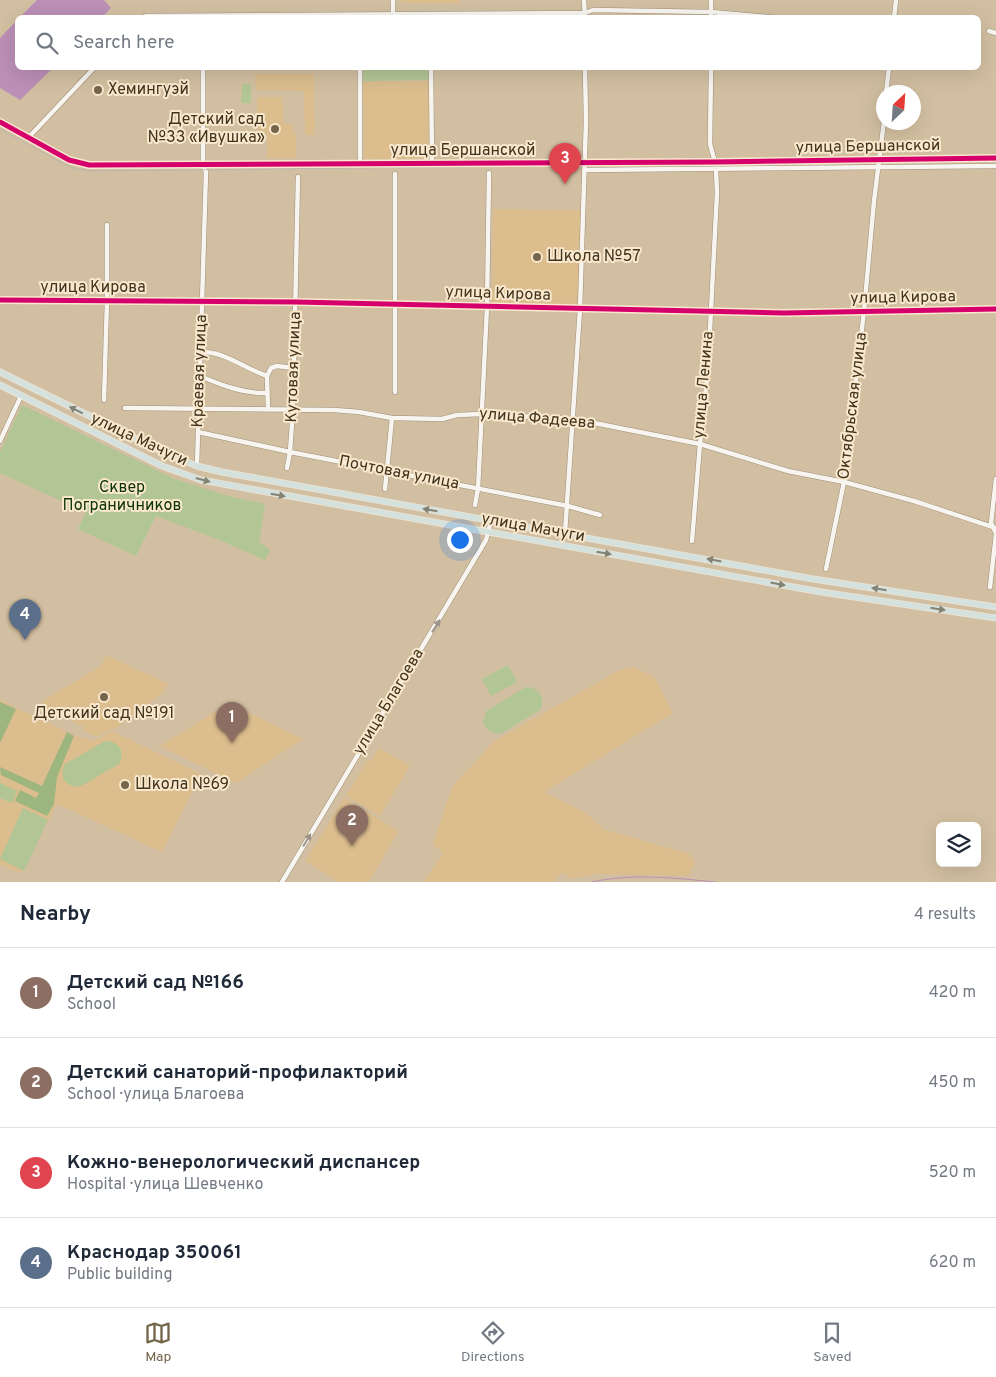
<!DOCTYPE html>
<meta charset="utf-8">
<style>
:root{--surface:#fff;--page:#f6f6f7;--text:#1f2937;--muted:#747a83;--line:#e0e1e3;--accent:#74654b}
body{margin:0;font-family:Overpass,sans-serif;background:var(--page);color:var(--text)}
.controls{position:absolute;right:15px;bottom:15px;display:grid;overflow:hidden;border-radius:8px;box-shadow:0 5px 20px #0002}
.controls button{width:45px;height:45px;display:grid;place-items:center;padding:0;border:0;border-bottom:1px solid var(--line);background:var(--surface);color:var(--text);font:25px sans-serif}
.compass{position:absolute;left:876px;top:85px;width:45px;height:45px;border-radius:50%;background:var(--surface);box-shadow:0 5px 20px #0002;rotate:25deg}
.you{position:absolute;left:459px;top:539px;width:18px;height:18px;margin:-12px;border:4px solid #fff;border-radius:50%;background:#1a73e8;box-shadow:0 0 0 8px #1a73e833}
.badge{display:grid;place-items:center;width:32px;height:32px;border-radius:50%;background:var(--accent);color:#fff;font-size:16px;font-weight:700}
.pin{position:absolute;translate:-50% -41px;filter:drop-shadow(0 1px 2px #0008)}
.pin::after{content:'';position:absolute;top:26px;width:18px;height:15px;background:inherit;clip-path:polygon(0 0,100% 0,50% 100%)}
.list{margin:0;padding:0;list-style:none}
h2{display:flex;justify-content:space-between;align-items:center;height:65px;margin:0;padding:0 20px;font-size:21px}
h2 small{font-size:16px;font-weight:400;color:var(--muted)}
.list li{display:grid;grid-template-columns:32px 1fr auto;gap:15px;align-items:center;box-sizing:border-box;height:90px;padding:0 20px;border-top:1px solid var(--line)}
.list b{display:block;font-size:19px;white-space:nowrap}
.list p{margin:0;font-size:16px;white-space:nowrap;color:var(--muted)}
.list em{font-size:16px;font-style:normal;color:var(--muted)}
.icon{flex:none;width:28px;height:28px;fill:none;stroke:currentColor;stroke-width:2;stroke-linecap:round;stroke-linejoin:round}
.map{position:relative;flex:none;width:996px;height:882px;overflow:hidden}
.search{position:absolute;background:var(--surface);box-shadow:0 5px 20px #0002;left:15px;right:15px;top:15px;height:55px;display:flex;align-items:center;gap:12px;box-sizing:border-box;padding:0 18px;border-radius:8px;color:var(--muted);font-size:19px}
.sheet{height:425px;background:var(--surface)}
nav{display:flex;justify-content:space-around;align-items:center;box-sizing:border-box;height:70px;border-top:1px solid var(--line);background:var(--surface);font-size:14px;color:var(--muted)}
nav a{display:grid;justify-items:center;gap:2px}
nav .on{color:var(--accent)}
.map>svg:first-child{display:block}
.built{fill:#dbbd8e}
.green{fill:#b2c695}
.forest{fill:#9db57f}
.water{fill:#bc8fb7}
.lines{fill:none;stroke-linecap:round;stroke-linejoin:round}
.stream{stroke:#bc8fb7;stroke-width:1}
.minor-casing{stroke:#9e8f77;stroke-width:5.5}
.major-casing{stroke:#ebe2d5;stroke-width:7}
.minor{stroke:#f8f5f1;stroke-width:4.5}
.major{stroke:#d5e1dd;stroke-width:5.5}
.tram{stroke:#bbb6af;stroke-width:1}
.cycleway-casing{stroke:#f9e8cd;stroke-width:8}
.cycleway{stroke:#d6006c;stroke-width:5}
.oneway{fill:#848273}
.oneway2{fill:#9c9487}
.poi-dot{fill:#74654b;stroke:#f9e8cd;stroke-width:2}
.labels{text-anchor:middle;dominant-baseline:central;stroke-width:4;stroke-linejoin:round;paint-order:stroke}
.poi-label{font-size:16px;fill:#41341d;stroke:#f9e8cd;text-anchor:start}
.street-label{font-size:16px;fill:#41341d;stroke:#f9e8cd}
.park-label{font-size:16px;fill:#0c3402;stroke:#f9e8cd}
</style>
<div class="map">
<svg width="996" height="882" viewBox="0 0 996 882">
<rect width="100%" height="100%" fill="#d2bfa1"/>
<!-- built -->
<g class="built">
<polygon points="401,0 459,0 460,3 401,3"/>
<polygon points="255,74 314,74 315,135 305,135 304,91 256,90"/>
<polygon points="429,81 429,158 364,159 363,82"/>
<polygon points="257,97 283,97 283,124 292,124 293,134 296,135 296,158 267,158 267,133 258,133"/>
<polygon points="493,209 582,210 580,304 492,303"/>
<polygon points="106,655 168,684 163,693 115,729 113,728 97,737 82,730 84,727 40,706 44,700 101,666"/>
<polygon points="633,667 654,677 673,713 544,792 587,814 603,829 690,854 695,863 689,876 595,874 572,879 562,873 553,882 424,882 443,853 433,844 452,787 494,741 618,671"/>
<polygon points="0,700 76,736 95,741 112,731 201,774 162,852 57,804 21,873 0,865"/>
<polygon points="229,703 303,739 236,783 160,746"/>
<polygon points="379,748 410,766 380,816 346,796 368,759 371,761"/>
<polygon points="344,798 399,831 369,882 339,882 305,861"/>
</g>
<!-- green -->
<g class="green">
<polygon points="363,68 428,68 429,80 363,81"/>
<polygon points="242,84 251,84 251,103 241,103"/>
<polygon points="22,405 175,479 228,496 265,504 259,542 270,550 265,560 217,539 156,516 136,556 78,529 86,512 0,473 0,452"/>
<polygon points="508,665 517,682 491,696 482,679"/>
<path d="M526 687C539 687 546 698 540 710L502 733C493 735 486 731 483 722L486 711Z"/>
<path d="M105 741C118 740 126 752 119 764L81 786C67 789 58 777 65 764Z"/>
<polygon points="0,783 17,791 12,803 0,798"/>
<polygon points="23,808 48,820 24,871 0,859"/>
</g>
<!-- forest -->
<g class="forest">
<polygon points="0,702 16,709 0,743"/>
<polygon points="67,732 74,736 57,777 54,804 47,816 15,801 20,790 36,798 39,793 1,775 0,767 42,786"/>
</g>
<!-- water -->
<g class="water">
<polygon points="37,0 104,0 111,8 102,17 20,17"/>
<polygon points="17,20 18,68 53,68 20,100 0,88 0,38"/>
</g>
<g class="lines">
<!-- stream -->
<path class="stream" d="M592 882C632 873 675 878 715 882"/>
<!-- minor casing -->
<g class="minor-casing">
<g id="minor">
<polyline points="393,0 393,15"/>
<polyline points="584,0 585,18"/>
<polyline points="142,18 146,16 585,13 593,10 711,12 778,18"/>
<polyline points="711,18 711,0"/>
<polyline points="894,18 896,0"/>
<polyline points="989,31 996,33"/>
<polyline points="360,68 360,164"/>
<polyline points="431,68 432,163"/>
<polyline points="711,68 710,144 715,162"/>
<polyline points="886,92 889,68"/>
<polyline points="0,122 69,160 89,165 715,162 996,158"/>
<polyline points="28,138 94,68"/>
<polyline points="585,170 996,166"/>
<polyline points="395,174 395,392"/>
<polyline points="0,300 296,302 784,313 996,309"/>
<path d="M201 352C224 351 246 369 267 376L268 409"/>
<path d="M200 376C221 385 244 394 267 393"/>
<polyline points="267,376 271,368 277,366 293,368"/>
<polyline points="104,400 107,301 107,225"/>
<polyline points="125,408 334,410 359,412 392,418 442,419 457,415 482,414 574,419 700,444 788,471 844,482 914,501 996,528"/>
<polyline points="198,432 290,452 568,506 600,515"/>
<polyline points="0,441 21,396"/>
<polyline points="197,466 206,172 203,165 203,68"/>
<polyline points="287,468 290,452 293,409 298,177"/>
<polyline points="996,479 991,523 996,533"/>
<polyline points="385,489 392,418"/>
<polyline points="475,505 478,489 487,307 489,173"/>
<polyline points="565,533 580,309 586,121 585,68"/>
<polyline points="692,541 700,444 708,369 717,193 716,169"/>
<polyline points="826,569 844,482 864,311 874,201 884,121"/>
<polyline points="990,587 996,534"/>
<polyline points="282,882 486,540 491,521"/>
</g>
</g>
<!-- major casing -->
<g class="major-casing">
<g id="major">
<polyline points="0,372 167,454 197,466 222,472 813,579 996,607"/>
<polyline points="0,385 162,466 201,480 821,592 996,618"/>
</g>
</g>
<!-- minor -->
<use href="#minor" class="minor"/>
<!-- major -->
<use href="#major" class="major"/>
<!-- tram -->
<polyline class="tram" points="0,129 66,165 77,169 90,171 996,161"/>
<!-- cycleway casing -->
<g class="cycleway-casing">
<g id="cycleway">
<polyline points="0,122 69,160 89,165 715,162 996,158"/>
<polyline points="0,300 296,302 784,313 996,309"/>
</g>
</g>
<!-- cycleway -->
<use href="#cycleway" class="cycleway"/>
</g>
<!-- one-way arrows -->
<defs><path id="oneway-solid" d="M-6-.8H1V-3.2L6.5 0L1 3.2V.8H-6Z" transform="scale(1.25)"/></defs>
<g class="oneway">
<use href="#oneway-solid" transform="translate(76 410) rotate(-154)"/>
<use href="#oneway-solid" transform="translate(203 480) rotate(15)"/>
<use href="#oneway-solid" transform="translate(278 495) rotate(10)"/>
<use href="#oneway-solid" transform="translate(430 510) rotate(-170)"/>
<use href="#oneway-solid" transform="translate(604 553) rotate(10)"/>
<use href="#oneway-solid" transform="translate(714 560) rotate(-169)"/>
<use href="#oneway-solid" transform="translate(778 584) rotate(11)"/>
<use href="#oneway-solid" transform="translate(879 589) rotate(-171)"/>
<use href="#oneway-solid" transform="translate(938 609) rotate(9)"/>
</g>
<g class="oneway2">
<use href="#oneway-solid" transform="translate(436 626) rotate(-58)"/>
<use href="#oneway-solid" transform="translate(307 840) rotate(-59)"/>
</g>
<!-- markers -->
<g class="poi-dot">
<circle cx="98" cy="90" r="5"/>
<circle cx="275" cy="129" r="5"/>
<circle cx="537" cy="257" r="5"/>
<circle cx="104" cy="697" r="5"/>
<circle cx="125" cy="785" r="5"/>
</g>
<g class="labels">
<!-- poi labels -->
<g class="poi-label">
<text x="108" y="90">Хемингуэй</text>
<text x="265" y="120" text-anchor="end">Детский сад<tspan x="265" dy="18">№33 «Ивушка»</tspan></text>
<text x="547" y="257">Школа №57</text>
<text x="104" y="714" text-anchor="middle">Детский сад №191</text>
<text x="135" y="785">Школа №69</text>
</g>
<!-- street labels -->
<g class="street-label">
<text transform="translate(868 147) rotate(-1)">улица Бершанской</text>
<text x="463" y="151">улица Бершанской</text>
<text x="93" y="288">улица Кирова</text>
<text transform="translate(498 294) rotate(2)">улица Кирова</text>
<text transform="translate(903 298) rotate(-1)">улица Кирова</text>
<text transform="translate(294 367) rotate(-88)">Кутовая улица</text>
<text transform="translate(200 371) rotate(-88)">Краевая улица</text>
<text transform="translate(704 385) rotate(-85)">улица Ленина</text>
<text transform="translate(853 406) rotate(-83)">Октябрьская улица</text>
<text transform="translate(537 419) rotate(5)">улица Фадеева</text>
<text transform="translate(139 440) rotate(25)">улица Мачуги</text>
<text transform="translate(399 473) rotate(11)">Почтовая улица</text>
<text transform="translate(533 528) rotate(10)">улица Мачуги</text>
<text transform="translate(389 702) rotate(-59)">улица Благоева</text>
</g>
<!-- park labels -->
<g class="park-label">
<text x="122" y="488">Сквер<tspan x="122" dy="18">Пограничников</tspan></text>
</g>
</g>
</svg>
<div class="controls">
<button><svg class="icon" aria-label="layers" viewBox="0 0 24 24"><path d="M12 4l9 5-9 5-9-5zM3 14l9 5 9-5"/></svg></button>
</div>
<svg class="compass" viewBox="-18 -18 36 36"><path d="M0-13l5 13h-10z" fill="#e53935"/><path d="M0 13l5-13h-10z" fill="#747a83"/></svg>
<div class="you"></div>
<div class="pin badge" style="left:232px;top:743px;background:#8d6e63">1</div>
<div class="pin badge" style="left:352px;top:846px;background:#8d6e63">2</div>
<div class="pin badge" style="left:565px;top:184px;background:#e0444e">3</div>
<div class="pin badge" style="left:25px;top:640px;background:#5c6f8a">4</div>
<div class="search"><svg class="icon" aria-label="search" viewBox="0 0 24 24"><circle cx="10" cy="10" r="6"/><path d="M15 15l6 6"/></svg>Search here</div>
</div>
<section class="sheet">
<h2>Nearby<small>4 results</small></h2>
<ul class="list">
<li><span class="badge" style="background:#8d6e63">1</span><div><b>Детский сад №166</b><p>School</p></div><em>420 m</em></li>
<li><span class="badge" style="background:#8d6e63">2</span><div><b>Детский санаторий-профилакторий</b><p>School · улица Благоева</p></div><em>450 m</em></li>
<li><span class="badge" style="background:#e0444e">3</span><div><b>Кожно-венерологический диспансер</b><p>Hospital · улица Шевченко</p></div><em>520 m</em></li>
<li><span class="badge" style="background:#5c6f8a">4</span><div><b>Краснодар 350061</b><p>Public building</p></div><em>620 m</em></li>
</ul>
</section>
<nav>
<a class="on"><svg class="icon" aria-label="map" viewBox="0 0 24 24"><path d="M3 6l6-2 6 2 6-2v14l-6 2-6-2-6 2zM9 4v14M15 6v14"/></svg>Map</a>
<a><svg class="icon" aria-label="directions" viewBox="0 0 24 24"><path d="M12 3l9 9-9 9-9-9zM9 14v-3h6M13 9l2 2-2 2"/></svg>Directions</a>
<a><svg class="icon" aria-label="saved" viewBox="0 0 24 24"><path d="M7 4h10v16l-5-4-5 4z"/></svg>Saved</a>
</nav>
